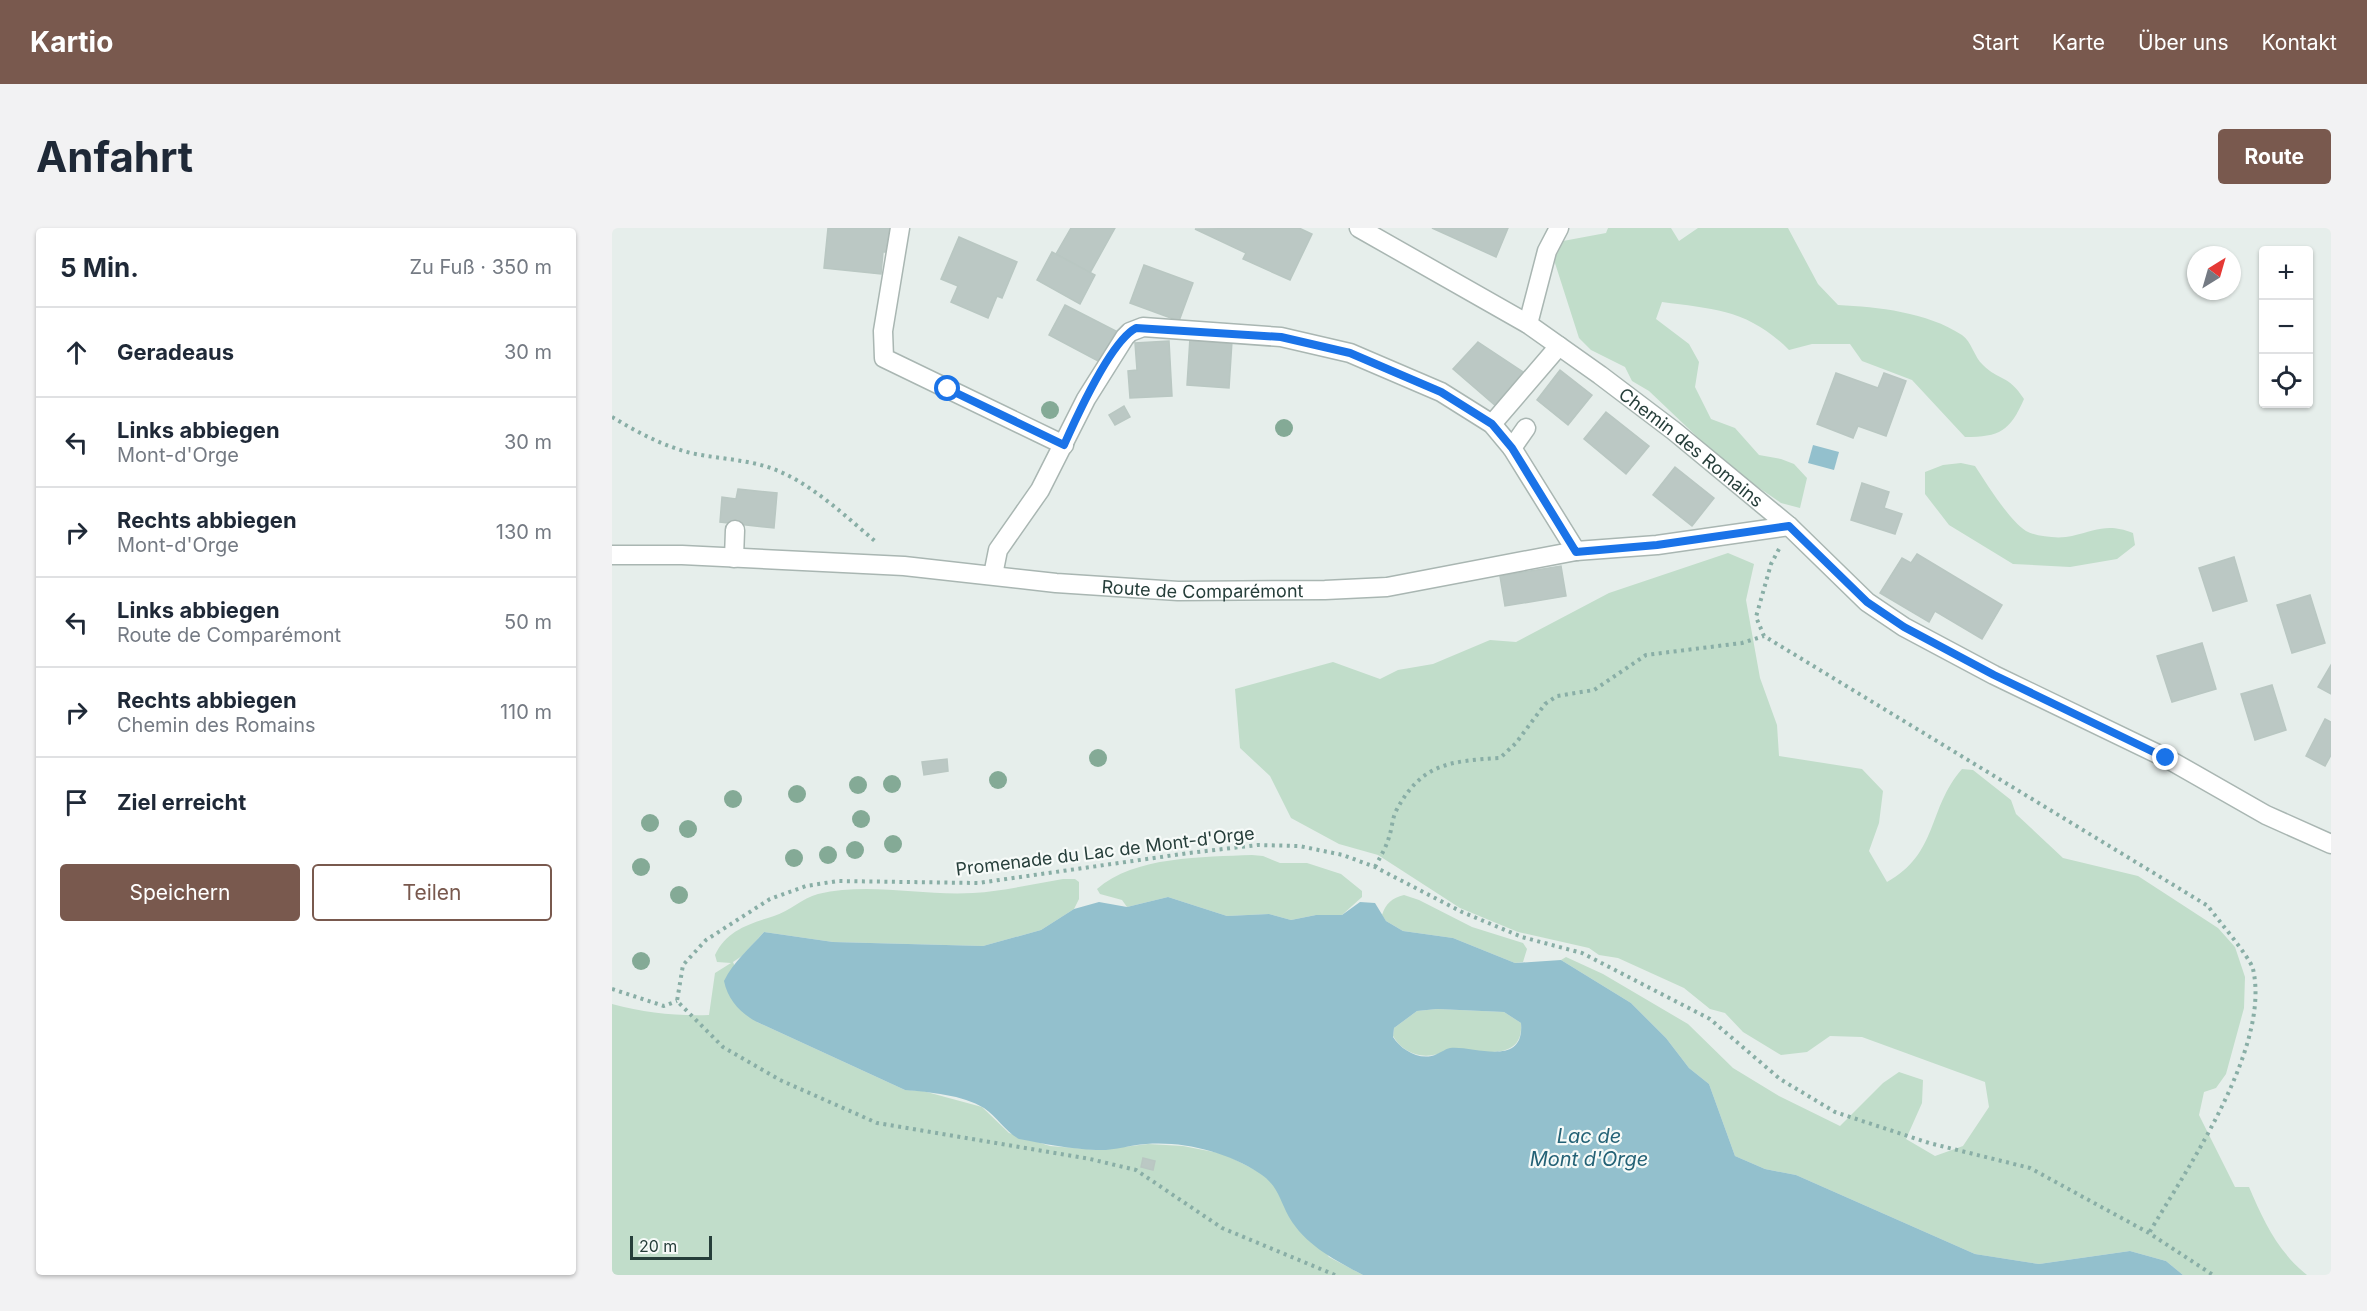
<!DOCTYPE html>
<html lang="de">
<meta charset="utf-8">
<style>
:root{--surface:#fff;--page:#f2f2f3;--text:#1f2937;--muted:#747a83;--line:#e0e1e3;--accent:#79594e}
body{margin:0;font-family:Inter,sans-serif;background:var(--page);color:var(--text)}
.controls{position:absolute;right:18px;top:18px;display:grid;overflow:hidden;border-radius:6px;box-shadow:0 2px 4px #0004}
.controls button{width:54px;height:54px;display:grid;place-items:center;padding:0;border:0;border-bottom:2px solid var(--line);background:var(--surface);color:var(--text);font:30px sans-serif}
.compass{position:absolute;left:1575px;top:18px;width:54px;height:54px;border-radius:50%;background:var(--surface);box-shadow:0 2px 4px #0004;rotate:37deg}
.scale{position:absolute;left:18px;bottom:15px;width:82px;box-sizing:border-box;padding-left:6px;border:3px solid #263e3a;border-top:0;font-size:16px;line-height:21px;white-space:nowrap;color:#263e3a;-webkit-text-stroke:4px #f6faf8;paint-order:stroke}
.stop{position:absolute;width:18px;height:18px;margin:-14px;border:4px solid #1a73e8;border-radius:50%;background:#fff}
.stop.end{background:#1a73e8;border-color:#fff;box-shadow:0 2px 6px #0008}
.list{margin:0;padding:0;list-style:none}
h2{display:flex;justify-content:space-between;align-items:center;height:78px;margin:0;padding:0 24px;font-size:26px}
h2 small{font-size:20px;font-weight:400;color:var(--muted)}
.list li{display:grid;grid-template-columns:39px 1fr auto;gap:18px;align-items:center;box-sizing:border-box;height:90px;padding:0 24px;border-top:2px solid var(--line)}
.list b{display:block;font-size:22px;white-space:nowrap}
.list p{margin:0;font-size:20px;white-space:nowrap;color:var(--muted)}
.list em{font-size:20px;font-style:normal;color:var(--muted)}
.actions{display:flex;gap:12px;padding:18px 24px}
.actions a{flex:1;padding:14px 0;border:2px solid var(--accent);border-radius:6px;text-align:center;font-size:21px;color:var(--accent)}
.actions .main{background:var(--accent);color:#fff}
.icon{flex:none;width:33px;height:33px;fill:none;stroke:currentColor;stroke-width:2;stroke-linecap:round;stroke-linejoin:round}
.map{position:relative;flex:none;width:1719px;height:1047px;overflow:hidden;border-radius:6px}
header{display:flex;align-items:center;gap:36px;box-sizing:border-box;height:84px;padding:0 30px;background:var(--accent);color:#fff}
header strong{font-size:28px}
nav{display:flex;gap:33px;margin-inline-start:auto;font-size:21px}
.intro{display:flex;align-items:center;justify-content:space-between;box-sizing:border-box;height:144px;padding:0 36px}
h1{margin:0;font-size:42px}
.button{padding:15px 27px;border-radius:6px;background:var(--accent);color:#fff;font-size:21px;font-weight:700}
main{display:flex;gap:36px;padding:0 36px}
aside{flex:1;background:var(--surface);border-radius:6px;box-shadow:0 2px 4px #0004}
.map>svg:first-child{display:block}
.green{fill:#c1ddca}
.water{fill:#93c0cd;fill-rule:evenodd}
.building{fill:#bbc8c4;stroke:#b9c7c2;stroke-width:1.5}
.lines{fill:none;stroke-linecap:round;stroke-linejoin:round}
.minor-casing{stroke:#a9b6b2;stroke-width:21}
.path{stroke:#89aea6;stroke-width:4;stroke-dasharray:3 4.5;stroke-linecap:butt}
.minor{stroke:#fff;stroke-width:18}
.tree{fill:#84aa96}
.route{stroke:#1a73e8;stroke-width:8}
.labels{text-anchor:middle;dominant-baseline:central;stroke-width:4.5;stroke-linejoin:round;paint-order:stroke}
.street-label{font-size:18px;fill:#263e3a;stroke:#f6faf8}
.water-label{font-size:20px;font-style:italic;fill:#246276;stroke:#f6faf8}
</style>
<header>
<strong>Kartio</strong>
<nav><a>Start</a><a>Karte</a><a>Über uns</a><a>Kontakt</a></nav>
</header>
<div class="intro"><h1>Anfahrt</h1><a class="button">Route</a></div>
<main>
<aside>
<h2>5 Min.<small>Zu Fuß · 350 m</small></h2>
<ul class="list">
<li><svg class="icon" aria-label="ahead" viewBox="0 0 24 24"><path d="M12 20V5M6 11l6-6 6 6"/></svg><div><b>Geradeaus</b></div><em>30 m</em></li>
<li><svg class="icon" aria-label="left" viewBox="0 0 24 24"><path d="M17 20v-9H6M10 6l-5 5 5 5"/></svg><div><b>Links abbiegen</b><p>Mont-d'Orge</p></div><em>30 m</em></li>
<li><svg class="icon" aria-label="right" viewBox="0 0 24 24"><path d="M7 20v-9h11M14 6l5 5-5 5"/></svg><div><b>Rechts abbiegen</b><p>Mont-d'Orge</p></div><em>130 m</em></li>
<li><svg class="icon" aria-label="left" viewBox="0 0 24 24"><path d="M17 20v-9H6M10 6l-5 5 5 5"/></svg><div><b>Links abbiegen</b><p>Route de Comparémont</p></div><em>50 m</em></li>
<li><svg class="icon" aria-label="right" viewBox="0 0 24 24"><path d="M7 20v-9h11M14 6l5 5-5 5"/></svg><div><b>Rechts abbiegen</b><p>Chemin des Romains</p></div><em>110 m</em></li>
<li><svg class="icon" aria-label="arrive" viewBox="0 0 24 24"><path d="M6 21V4h12l-3 4 3 4H6"/></svg><div><b>Ziel erreicht</b></div></li>
</ul>
<div class="actions"><a class="main">Speichern</a><a>Teilen</a></div>
</aside>
<div class="map">
<svg width="1719" height="1047" viewBox="0 0 1719 1047">
<rect width="100%" height="100%" fill="#e6eeeb"/>
<!-- green -->
<g class="green">
<path d="M996 0H1059L1067 13 1086 0H1176L1206 56 1226 77C1266 79 1315 84 1350 107 1360 114 1362 129 1371 137 1387 153 1396 146 1412 171 1398 203 1388 209 1353 209L1300 152 1250 133 1238 116H1200L1177 122C1137 82 1103 81 1050 74L1044 91 1077 116 1087 134 1083 159 1099 191 1123 200 1147 227 1169 231 1182 236 1195 250 1188 280 1169 275 1118 240 1037 163 1020 153 1013 139 979 122 967 110 942 32 951 13 994 5Z"/>
<path d="M1349 235 1363 238C1375 256 1396 291 1414 303 1425 309 1448 311 1460 308 1485 302 1496 295 1521 305L1523 317 1505 331 1458 339 1401 336 1337 297 1313 266V244L1331 237Z"/>
<path d="M1116 325 1142 336 1134 372 1148 450 1165 497 1167 528 1250 541 1271 563 1267 595 1257 623 1275 654C1327 625 1315 581 1350 541L1361 542 1399 572 1404 586 1451 630 1526 648 1606 700 1623 719 1633 749 1632 780 1614 846 1604 860 1592 864 1587 887 1623 959H1637C1651 992 1666 1024 1695 1047H1571L1554 1033 1518 1023 1427 1036 1363 1026 1184 947 1153 941 1123 928 1097 856 1077 840 1054 810 1019 775 949 732 954 729 991 746 1076 796 1121 840 1167 868 1228 898 1271 855 1287 844 1311 852 1310 875 1294 911 1323 928 1351 918 1377 879 1373 854 1250 809 1218 808 1195 824 1169 827 1131 804 1113 785 1098 781 1072 760 1006 730 987 727 977 720 906 704 848 680 766 627 727 616 679 590 658 548 628 520 623 461 721 434 768 451 786 442 821 436 878 412 904 414 997 365Z"/>
<path d="M640 627 651 628 668 635H695L729 646 750 663V669L730 687H704L679 692 657 686 615 688 556 669 515 679 510 672 488 666 485 661C522 628 592 629 640 627Z"/>
<path d="M451 651H463L467 654V671L462 681 429 702 371 718 221 714 152 704 130 728 121 734 145 794 293 862 311 863 370 879 397 905 438 918 486 922 536 916 571 918 612 926 647 944 662 956 717 1029 751 1047H0V776C33 785 63 788 97 787L103 745 119 735 105 734 103 727C115 702 137 696 162 688 178 683 190 670 206 666 258 654 309 668 361 665 391 663 421 656 451 651Z"/>
<path d="M792 667 807 672 860 699 911 715 915 721 911 734 903 735 841 710 791 703 774 693 770 687C774 675 780 670 792 667Z"/>
<path d="M825 781 892 784 909 795C912 835 867 822 843 822 833 822 829 826 821 827 804 830 789 822 781 808L782 800 805 783Z"/>
</g>
<!-- water -->
<g class="water">
<polygon points="1201,217 1227,224 1222,242 1196,235"/>
<path d="M556 669 615 688 657 686 679 692 704 687H730L748 674 763 675 774 693 791 703 841 710 903 735 949 732 1019 775 1054 810 1077 840 1097 856 1123 928 1153 941 1184 947 1363 1026 1427 1036 1518 1023 1554 1033 1571 1047H751C723 1032 694 1018 677 989 667 971 666 957 647 945 615 924 572 913 534 916 518 917 501 923 484 922 459 921 433 916 407 911 393 903 385 889 372 880 351 867 317 864 293 862L145 794C128 785 116 772 112 753 122 733 137 721 152 704L221 714 371 718 429 702 462 681 487 674 515 679ZM825 781 892 784 909 795C913 841 860 817 838 820 833 821 830 824 825 826 809 834 789 822 781 809L782 800 805 783Z"/>
</g>
<!-- building -->
<g class="building">
<polygon points="216,0 280,0 278,24 271,24 269,46 212,40"/>
<polygon points="459,0 503,0 478,45 444,26"/>
<polygon points="687,0 700,6 678,52 631,31 634,25 583,1"/>
<polygon points="820,0 896,0 884,29"/>
<polygon points="347,9 405,34 390,70 385,68 376,90 339,74 346,58 329,51"/>
<polygon points="440,24 483,47 468,76 425,52"/>
<polygon points="532,37 581,55 567,93 518,75"/>
<polygon points="453,77 504,103 488,134 437,107"/>
<polygon points="578,110 620,113 617,160 575,157"/>
<polygon points="557,113 560,168 518,170 516,143 525,142 523,115"/>
<polygon points="866,114 914,146 885,179 841,141"/>
<polygon points="948,142 980,167 956,197 925,172"/>
<polygon points="1224,145 1266,160 1272,145 1294,153 1274,208 1246,198 1241,210 1205,196"/>
<polygon points="512,178 518,189 503,197 497,187"/>
<polygon points="994,184 1037,218 1014,246 972,211"/>
<polygon points="1063,239 1102,270 1080,298 1041,267"/>
<polygon points="1250,255 1277,264 1272,280 1290,286 1283,306 1239,292"/>
<polygon points="126,261 165,265 162,300 108,294 110,269 124,271"/>
<polygon points="1305,326 1390,377 1370,411 1323,383 1317,394 1268,365 1290,330 1299,335"/>
<polygon points="1622,329 1635,373 1601,383 1587,340"/>
<polygon points="949,338 954,368 893,378 888,348"/>
<polygon points="1698,367 1713,415 1680,425 1665,377"/>
<polygon points="1590,415 1604,461 1560,474 1545,428"/>
<polygon points="1719,437 1719,466 1706,459"/>
<polygon points="1660,457 1674,502 1643,512 1629,466"/>
<polygon points="1713,491 1719,494 1719,527 1713,538 1694,528"/>
<polygon points="335,531 336,543 312,547 310,534"/>
<polygon points="531,930 543,933 541,942 529,939"/>
</g>
<g class="lines">
<!-- minor casing -->
<g class="minor-casing">
<g id="minor">
<polyline points="288,0 271,103 272,130 452,217"/>
<path id="s1" d="M747 0 916 96 988 147 1062 203 1177 298 1255 374 1292 399 1382 447 1554 530 1654 587 1719 616"/>
<polyline points="916,96 935,23 947,0"/>
<polyline points="880,196 947,118"/>
<polyline points="900,220 914,200"/>
<path id="s2" d="M0 327H70L292 338 444 355 566 363 713 362 775 359 964 323 1045 317 1177 298"/>
<polyline points="122,330 123,302"/>
<polyline points="381,347 386,322 428,262 474,171 513,109 518,104 531,99 669,109 738,125 829,164 880,196 900,220 964,323"/>
</g>
</g>
<!-- path -->
<g class="path">
<path d="M0 189C25 204 51 218 79 225 111 232 143 231 173 246 205 261 237 291 264 314"/>
<path d="M1167 321 1159 336 1144 389 1152 408 1596 678C1605 691 1638 729 1641 741 1659 819 1576 939 1537 1005"/>
<path d="M763 639C768 629 774 620 777 609 780 601 780 591 784 583 809 535 839 533 888 530L904 515 933 476 945 468 982 462 1034 427 1130 415 1152 408"/>
<polyline points="0,761 52,778 65,773"/>
<polyline points="723,1047 610,1000 524,942 478,931 265,895 168,852 111,819 65,773 71,737 94,712 158,671 194,658 226,653 366,655 577,625 646,617 687,618 731,627 763,639 850,684 910,709 970,725 1098,791 1168,851 1223,884 1317,915 1418,940 1537,1005 1601,1047"/>
</g>
<!-- minor -->
<use href="#minor" class="minor"/>
</g>
<!-- trees -->
<g class="tree">
<circle cx="438" cy="182" r="9"/>
<circle cx="672" cy="200" r="9"/>
<circle cx="486" cy="530" r="9"/>
<circle cx="386" cy="552" r="9"/>
<circle cx="280" cy="556" r="9"/>
<circle cx="246" cy="557" r="9"/>
<circle cx="185" cy="566" r="9"/>
<circle cx="121" cy="571" r="9"/>
<circle cx="249" cy="591" r="9"/>
<circle cx="38" cy="595" r="9"/>
<circle cx="76" cy="601" r="9"/>
<circle cx="281" cy="616" r="9"/>
<circle cx="243" cy="622" r="9"/>
<circle cx="216" cy="627" r="9"/>
<circle cx="182" cy="630" r="9"/>
<circle cx="29" cy="639" r="9"/>
<circle cx="67" cy="667" r="9"/>
<circle cx="29" cy="733" r="9"/>
</g>
<g class="lines">
<!-- route -->
<path class="route" d="M336 161 452 217C464 190 499 113 524 100L669 109 738 125 829 164 880 196 900 220 964 324 1045 317 1177 298 1255 374 1292 399 1382 447 1554 530"/>
</g>
<g class="labels">
<!-- street labels -->
<g class="street-label">
<text stroke="none"><textPath href="#s1" startOffset="399">Chemin des Romains</textPath></text>
<text stroke="none"><textPath href="#s2" startOffset="592">Route de Comparémont</textPath></text>
<text transform="translate(493 623) rotate(-7)">Promenade du Lac de Mont-d'Orge</text>
</g>
<!-- water labels -->
<g class="water-label">
<text x="977" y="908">Lac de<tspan x="977" dy="23">Mont d'Orge</tspan></text>
</g>
</g>
</svg>
<div class="controls">
<button>+</button>
<button>−</button>
<button><svg class="icon" aria-label="locate" viewBox="0 0 24 24"><circle cx="12" cy="12" r="6"/><path d="M12 2v4M12 18v4M2 12h4M18 12h4"/></svg></button>
</div>
<svg class="compass" viewBox="-18 -18 36 36"><path d="M0-13l5 13h-10z" fill="#e53935"/><path d="M0 13l5-13h-10z" fill="#747a83"/></svg>
<div class="scale">20 m</div>
<div class="stop" style="left:336px;top:161px"></div>
<div class="stop end" style="left:1554px;top:530px"></div>
</div>
</main>
